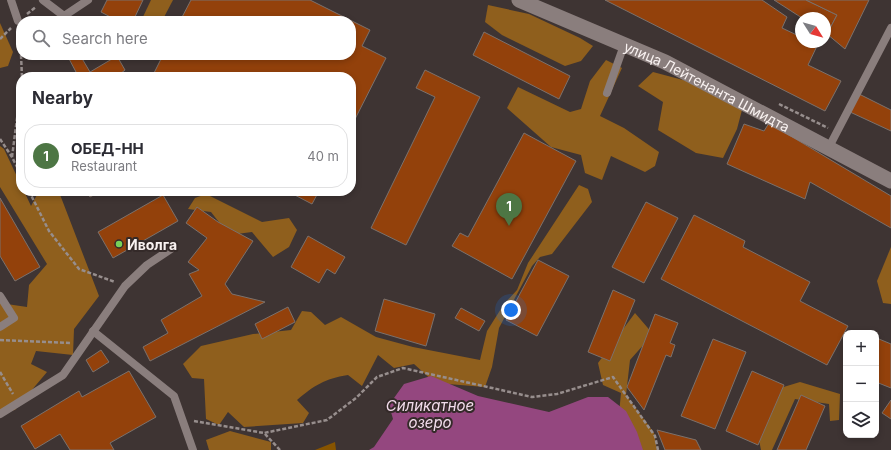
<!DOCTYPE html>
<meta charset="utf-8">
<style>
:root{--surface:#fff;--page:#f2f2f3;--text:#2b2b33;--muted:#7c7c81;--line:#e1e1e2;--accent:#4d7644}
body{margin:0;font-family:Inter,sans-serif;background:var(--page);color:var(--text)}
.controls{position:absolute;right:12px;bottom:12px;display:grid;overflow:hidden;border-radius:8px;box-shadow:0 2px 6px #0003}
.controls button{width:36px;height:36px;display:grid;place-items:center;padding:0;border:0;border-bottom:1px solid var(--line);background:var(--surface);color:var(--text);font:20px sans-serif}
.compass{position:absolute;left:795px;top:12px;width:36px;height:36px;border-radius:50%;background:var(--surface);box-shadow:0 2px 6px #0003;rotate:127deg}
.you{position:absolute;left:511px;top:310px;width:14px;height:14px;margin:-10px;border:3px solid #fff;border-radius:50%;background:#1a73e8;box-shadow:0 0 0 6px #1a73e833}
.badge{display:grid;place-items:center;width:26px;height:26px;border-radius:50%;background:var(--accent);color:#fff;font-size:13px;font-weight:700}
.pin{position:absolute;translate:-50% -33px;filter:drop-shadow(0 1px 2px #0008)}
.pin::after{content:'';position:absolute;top:21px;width:14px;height:12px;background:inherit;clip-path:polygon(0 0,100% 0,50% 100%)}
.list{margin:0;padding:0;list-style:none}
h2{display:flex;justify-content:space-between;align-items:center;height:52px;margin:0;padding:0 16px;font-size:17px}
h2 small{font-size:13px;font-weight:400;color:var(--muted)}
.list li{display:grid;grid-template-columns:26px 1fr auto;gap:12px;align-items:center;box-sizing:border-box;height:64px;margin:0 8px 8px;padding:0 8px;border:1px solid var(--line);border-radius:16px}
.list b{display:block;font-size:15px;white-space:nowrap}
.list p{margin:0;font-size:13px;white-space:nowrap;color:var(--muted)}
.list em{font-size:13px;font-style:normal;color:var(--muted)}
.icon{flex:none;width:22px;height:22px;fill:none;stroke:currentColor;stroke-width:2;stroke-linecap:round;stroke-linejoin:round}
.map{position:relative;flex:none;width:891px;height:450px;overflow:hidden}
.search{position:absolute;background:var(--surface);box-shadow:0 2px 6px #0003;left:16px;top:16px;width:340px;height:44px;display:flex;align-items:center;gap:10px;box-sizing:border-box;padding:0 14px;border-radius:16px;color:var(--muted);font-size:15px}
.panel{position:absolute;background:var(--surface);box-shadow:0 2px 6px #0003;left:16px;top:72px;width:340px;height:124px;border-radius:16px}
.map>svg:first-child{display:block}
.green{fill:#875400}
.forest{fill:#8f5f1d}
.water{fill:#94477f}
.building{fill:#93410b;stroke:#7b716c}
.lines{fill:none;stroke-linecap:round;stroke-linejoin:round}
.path{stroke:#978e8d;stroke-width:2.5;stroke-dasharray:4 2;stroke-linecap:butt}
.lane{stroke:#8a7e7d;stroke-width:8}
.street{stroke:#8a7e7d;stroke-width:15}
.poi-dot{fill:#77d259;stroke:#342a29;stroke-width:1.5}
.labels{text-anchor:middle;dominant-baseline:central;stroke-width:4;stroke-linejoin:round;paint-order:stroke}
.street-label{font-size:14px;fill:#f9f2f1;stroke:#342a29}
.poi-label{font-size:14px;font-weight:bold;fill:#f9f2f1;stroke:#342a29;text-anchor:start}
.water-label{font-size:15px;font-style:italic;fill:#f2dceb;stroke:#342a29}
</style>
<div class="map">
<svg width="891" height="450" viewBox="0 0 891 450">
<rect width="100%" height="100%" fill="#3e3433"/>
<!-- green -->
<polygon class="green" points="335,442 336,450 315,450"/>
<!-- forest -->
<g class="forest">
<polygon points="151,0 173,0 162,21 141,21"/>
<polygon points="488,5 529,14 580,38 593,46 581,61 565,66 502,35 485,22"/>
<polygon points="0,23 13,52 8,66 0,68"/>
<polygon points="606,60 622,68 600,116 624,128 659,152 655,166 645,172 611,156 602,180 585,173 581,155 551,147 507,108 518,87 570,112 581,109 590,81"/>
<polygon points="653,72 698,84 742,110 737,129 723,158 696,153 658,130 663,102 638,86"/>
<polygon points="0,146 4,149 21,185 21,191 24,191 31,206 39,191 59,192 99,296 74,329 73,355 36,351 31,364 47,372 15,410 0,412 0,303 27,307 29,285 47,264 0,187"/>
<path d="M579 185 588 189 592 202 552 254 540 257 532 266 499 328 492 367 485 387 435 383 414 364 394 368 378 355 362 386 348 375C324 379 315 385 297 400L309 413 303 423 244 427 228 412 219 425 206 419 204 379 192 378 183 364 201 346 253 334 291 330 302 311 311 312 325 325 341 317 376 337 413 347 480 360 487 331 504 304 517 290 528 263Z"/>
<polygon points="206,194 262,222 289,218 297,230 289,247 273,257 252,232 229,235 211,212 188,209 195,198"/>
<polygon points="891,247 891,304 883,303 877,281"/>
<polygon points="635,313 653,334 630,360 626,395 654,433 657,450 637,450 619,414 621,393 603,385 598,363"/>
<polygon points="800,382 840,394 839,420 830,421 829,404 795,399 772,450 761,450 758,435 777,389"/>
<polygon points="230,431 271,442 271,450 209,450 206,440"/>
</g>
<!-- water -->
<polygon class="water" points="431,376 478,396 549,412 588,397 608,397 626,411 637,432 643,450 369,450 374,447 393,419 389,405 404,384"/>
<!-- building -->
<g class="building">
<polygon points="107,0 143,0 133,21 118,21 101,12"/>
<polygon points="191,0 310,0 370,30 362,46 386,58 351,127 351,77 152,77 163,55 351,55 351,21 180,21"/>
<polygon points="605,0 762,0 787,17 782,28 801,37 801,42 810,42 817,46 808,65 841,81 825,111"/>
<polygon points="774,0 806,0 837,15 827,34 825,33 825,18 802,18"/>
<polygon points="806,0 869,0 845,49 827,34 837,15"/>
<polygon points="484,32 570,76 559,99 473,55"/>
<polygon points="67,55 80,55 90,72 117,56 125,70 120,74 122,77 72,77 71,75 76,72"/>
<polygon points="425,70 480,97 406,245 371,228 435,97 416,88"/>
<polygon points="859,94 891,110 891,131 850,112"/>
<polygon points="769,123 891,196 891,228 810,182 805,199 727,164 744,124 764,131"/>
<polygon points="524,133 576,161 512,279 452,246 460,233 468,237"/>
<polygon points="86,191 101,191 90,197"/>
<polygon points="287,191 319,191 312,204"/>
<polygon points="163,195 178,221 113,258 98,232"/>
<polygon points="0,198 40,267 15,281 0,256"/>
<polygon points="646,202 678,218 644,283 612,267"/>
<polygon points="197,207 218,222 253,241 225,284 232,294 265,302 150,361 143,347 168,333 161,320 202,296 189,274 199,270 188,262 207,238 186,223"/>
<polygon points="694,215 745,241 743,247 810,282 800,301 848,326 827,365 661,279"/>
<polygon points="308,236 345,257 335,274 327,269 319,283 291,267"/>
<polygon points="538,260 569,276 537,336 506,320"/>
<polygon points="613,290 635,300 610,361 588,352"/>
<polygon points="384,299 435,314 426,346 375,331"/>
<polygon points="288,307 295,322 262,339 255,324"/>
<polygon points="461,308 485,321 479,331 455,318"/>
<polygon points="655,314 678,323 670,343 675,345 671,357 666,355 644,410 627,387"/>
<polygon points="713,339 746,352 715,429 681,416"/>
<polygon points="879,339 891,344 891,388 876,382 876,346"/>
<polygon points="101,350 109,362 93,372 86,360"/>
<polygon points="129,371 156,417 110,443 114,450 70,450 60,434 35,449 21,426 79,391 82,397"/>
<polygon points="752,371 784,385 758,445 726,431"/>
<polygon points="801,395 825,406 806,450 777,450"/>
<polygon points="891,400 891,419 882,413"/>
<polygon points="657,430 696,440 701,450 665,450"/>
</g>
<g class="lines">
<!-- path -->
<g class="path">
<polyline points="27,14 36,7"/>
<polyline points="19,30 21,54"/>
<polyline points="0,39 11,28"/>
<polyline points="21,55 22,77"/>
<polyline points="779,104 828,128"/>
<polyline points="0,139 12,157 21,175"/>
<polyline points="12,157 21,88"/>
<polyline points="29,191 49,231 79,269 115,282"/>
<polyline points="0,340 71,343"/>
<polyline points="0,372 13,394"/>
<polyline points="194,421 264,433"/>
<polyline points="280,450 264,433 327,420 356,398 377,377 403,368 532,397 557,394 613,377 655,436 658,450"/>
</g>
<!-- lane -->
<g class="lane">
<polyline points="11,0 18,21"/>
<polyline points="43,0 64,16 88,0"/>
<polyline points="607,93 624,45"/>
<polyline points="828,149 891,28"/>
<polyline points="0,296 14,318 0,327"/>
<polyline points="93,331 174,396 193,450"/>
<polyline points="0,414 63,375 125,286 147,265 171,249"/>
</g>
<!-- street -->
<path class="street" id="s1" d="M519 0 665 62 891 181"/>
</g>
<!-- markers -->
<circle class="poi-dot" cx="119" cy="244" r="4"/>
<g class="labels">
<!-- street labels -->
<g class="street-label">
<text stroke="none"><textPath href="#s1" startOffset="207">улица Лейтенанта Шмидта</textPath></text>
</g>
<!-- poi labels -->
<g class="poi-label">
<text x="127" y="244">Иволга</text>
</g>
<!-- water labels -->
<g class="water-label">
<text x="430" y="405">Силикатное<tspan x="430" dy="17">озеро</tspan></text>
</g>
</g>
</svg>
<div class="controls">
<button>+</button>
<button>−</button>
<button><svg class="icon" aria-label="layers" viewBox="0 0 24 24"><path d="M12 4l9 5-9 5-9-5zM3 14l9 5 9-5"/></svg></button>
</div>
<svg class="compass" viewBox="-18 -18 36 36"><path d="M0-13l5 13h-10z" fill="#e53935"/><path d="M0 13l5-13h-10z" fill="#7c7c81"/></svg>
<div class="you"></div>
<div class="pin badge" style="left:509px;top:226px">1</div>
<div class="search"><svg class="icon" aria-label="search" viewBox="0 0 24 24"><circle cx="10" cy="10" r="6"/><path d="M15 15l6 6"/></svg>Search here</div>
<section class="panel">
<h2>Nearby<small></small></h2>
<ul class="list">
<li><span class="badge">1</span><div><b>ОБЕД-НН</b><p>Restaurant</p></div><em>40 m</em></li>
</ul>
</section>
</div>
